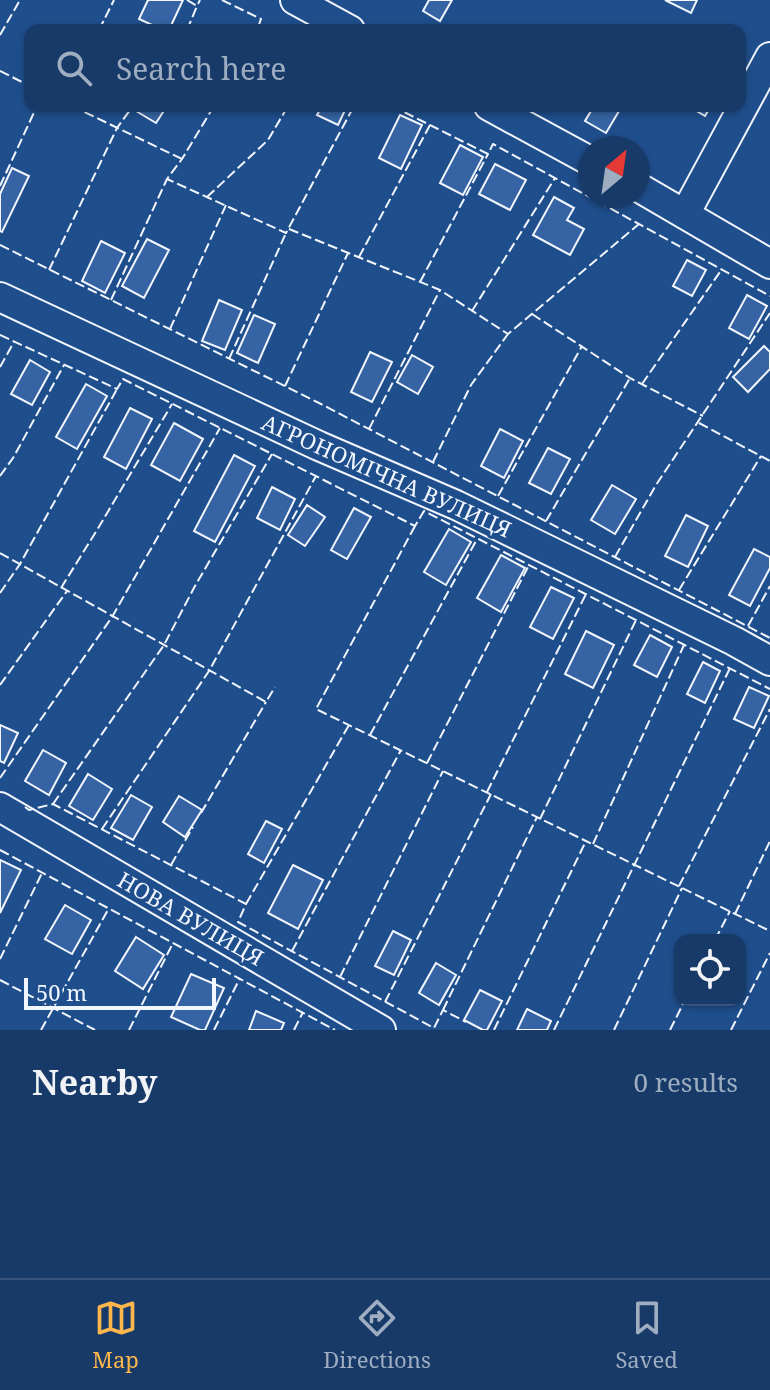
<!DOCTYPE html>
<meta charset="utf-8">
<style>
:root{--surface:#173a69;--page:#244571;--text:#f1f3f6;--muted:#9eadc0;--line:#36547d;--accent:#ffb74d}
body{margin:0;font-family:"Noto Serif",serif;background:var(--page);color:var(--text)}
.controls{position:absolute;right:24px;bottom:24px;display:grid;overflow:hidden;border-radius:16px;box-shadow:0 2px 6px #0004}
.controls button{width:72px;height:72px;display:grid;place-items:center;padding:0;border:0;border-bottom:2px solid var(--line);background:var(--surface);color:var(--text);font:40px sans-serif}
.compass{position:absolute;left:578px;top:136px;width:72px;height:72px;border-radius:50%;background:var(--surface);box-shadow:0 2px 6px #0004;rotate:29deg}
.scale{position:absolute;left:24px;bottom:20px;width:192px;box-sizing:border-box;padding-left:8px;border:4px solid #f2f6ff;border-top:0;font-size:22px;line-height:28px;white-space:nowrap;color:#f2f6ff;-webkit-text-stroke:6px #1f4e8c;paint-order:stroke}
.list{margin:0;padding:0;list-style:none}
h2{display:flex;justify-content:space-between;align-items:center;height:104px;margin:0;padding:0 32px;font-size:34px}
h2 small{font-size:26px;font-weight:400;color:var(--muted)}
.icon{flex:none;width:44px;height:44px;fill:none;stroke:currentColor;stroke-width:2;stroke-linecap:round;stroke-linejoin:round}
.map{position:relative;flex:none;width:770px;height:1030px;overflow:hidden}
.search{position:absolute;background:var(--surface);box-shadow:0 2px 6px #0004;left:24px;right:24px;top:24px;height:88px;display:flex;align-items:center;gap:20px;box-sizing:border-box;padding:0 28px;border-radius:16px;color:var(--muted);font-size:30px}
.sheet{height:248px;background:var(--surface)}
nav{display:flex;justify-content:space-around;align-items:center;box-sizing:border-box;height:112px;border-top:2px solid var(--line);background:var(--surface);font-size:22px;color:var(--muted)}
nav a{display:grid;justify-items:center;gap:4px}
nav .on{color:var(--accent)}
.map>svg:first-child{display:block}
.building{fill:#3563a3;stroke:#f2f6ff;stroke-width:2}
.lines{fill:none;stroke-linecap:round;stroke-linejoin:round}
.minor-casing{stroke:#f2f6ff;stroke-width:32}
.minor{stroke:#1f4e8c;stroke-width:28}
.fence{stroke:#f2f6ff;stroke-width:2;stroke-dasharray:10 4;stroke-linecap:butt}
.labels{text-anchor:middle;dominant-baseline:central;stroke-width:6;stroke-linejoin:round;paint-order:stroke}
.street-label{font-size:22px;fill:#f2f6ff;stroke:#1f4e8c}
</style>
<div class="map">
<svg width="770" height="1030" viewBox="0 0 770 1030">
<rect width="100%" height="100%" fill="#1f4e8c"/>
<!-- building -->
<g class="building">
<polygon points="148,0 183,0 169,30 163,30 139,19"/>
<polygon points="429,0 452,0 440,21 423,11"/>
<polygon points="665,0 697,0 691,13"/>
<polygon points="139,106 167,106 156,123 136,111"/>
<polygon points="322,106 347,106 338,125 317,115"/>
<polygon points="594,106 622,106 606,133 585,121"/>
<polygon points="688,106 711,106 705,116"/>
<polygon points="400,115 422,125 401,169 379,158"/>
<polygon points="460,145 483,157 463,195 440,183"/>
<polygon points="495,164 526,180 510,210 479,194"/>
<polygon points="12,168 29,176 2,232 0,231 0,194"/>
<polygon points="554,197 574,208 567,220 584,229 570,255 533,235"/>
<polygon points="147,239 169,250 144,298 122,286"/>
<polygon points="101,241 125,253 105,293 82,281"/>
<polygon points="687,260 706,270 692,296 673,286"/>
<polygon points="747,295 767,306 749,339 729,328"/>
<polygon points="219,300 242,310 225,350 202,341"/>
<polygon points="254,315 275,324 258,363 237,353"/>
<polygon points="764,346 770,352 770,369 748,392 733,377"/>
<polygon points="370,352 392,362 372,402 351,392"/>
<polygon points="412,355 433,367 418,394 397,382"/>
<polygon points="30,360 50,372 32,405 11,394"/>
<polygon points="86,384 107,396 77,449 56,437"/>
<polygon points="130,408 152,419 126,469 104,457"/>
<polygon points="174,423 203,439 180,481 151,465"/>
<polygon points="500,429 523,441 504,478 481,466"/>
<polygon points="548,448 570,459 551,494 529,483"/>
<polygon points="234,455 255,466 215,542 194,531"/>
<polygon points="612,485 636,499 615,534 591,520"/>
<polygon points="272,487 295,499 280,530 257,518"/>
<polygon points="307,505 325,517 305,546 288,535"/>
<polygon points="354,508 371,517 347,559 331,550"/>
<polygon points="686,515 708,526 688,567 665,556"/>
<polygon points="449,529 471,542 446,585 424,572"/>
<polygon points="754,549 770,557 770,568 750,606 729,595"/>
<polygon points="501,555 525,568 501,612 477,598"/>
<polygon points="551,587 574,598 553,639 530,627"/>
<polygon points="586,631 614,645 593,688 565,674"/>
<polygon points="650,635 672,647 657,677 634,665"/>
<polygon points="703,662 720,671 705,703 687,694"/>
<polygon points="749,687 769,696 754,728 734,719"/>
<polygon points="0,725 18,733 4,763 0,761"/>
<polygon points="43,750 66,763 49,795 25,781"/>
<polygon points="88,774 112,789 93,820 69,806"/>
<polygon points="131,795 152,807 133,840 111,828"/>
<polygon points="179,796 202,810 185,837 163,822"/>
<polygon points="266,821 282,829 264,863 248,854"/>
<polygon points="0,860 21,870 0,913"/>
<polygon points="293,865 323,880 298,929 268,913"/>
<polygon points="65,905 91,920 72,954 45,939"/>
<polygon points="393,931 411,940 394,975 375,966"/>
<polygon points="136,937 164,955 143,989 115,971"/>
<polygon points="436,963 456,975 439,1005 419,993"/>
<polygon points="191,974 224,988 205,1030 200,1030 171,1017"/>
<polygon points="480,990 502,1001 487,1030 483,1030 464,1020"/>
<polygon points="527,1009 551,1021 547,1030 517,1030"/>
<polygon points="256,1011 284,1023 281,1030 249,1030"/>
</g>
<g class="lines">
<!-- minor casing -->
<g class="minor-casing">
<g id="minor">
<polyline points="295,0 350,30"/>
<polyline points="489,106 590,161"/>
<polyline points="638,187 770,264"/>
<polyline points="685,214 770,57"/>
<polyline points="0,297 319,446 456,505 734,641 770,661"/>
<polyline points="0,807 381,1030"/>
</g>
</g>
<!-- minor -->
<use href="#minor" class="minor"/>
<!-- fence -->
<g class="fence">
<polyline points="187,0 197,6 200,0"/>
<polyline points="222,0 261,19 257,30"/>
<polyline points="99,30 114,0"/>
<polyline points="187,30 197,6"/>
<polyline points="0,35 20,0"/>
<polyline points="0,71 30,86"/>
<polyline points="72,106 182,159"/>
<polyline points="214,106 182,159 167,179 286,233 354,106"/>
<polyline points="392,106 488,154 493,144 770,296"/>
<polyline points="0,186 37,106"/>
<polyline points="207,197 268,140 288,106"/>
<polyline points="289,229 440,290 508,334 639,224"/>
<polyline points="0,245 319,403 770,638"/>
<polyline points="359,257 430,125"/>
<polyline points="49,270 117,128 133,106"/>
<polyline points="420,282 488,154"/>
<polyline points="111,300 167,179"/>
<polyline points="472,311 555,178"/>
<polyline points="532,314 630,378 703,416"/>
<polyline points="170,329 226,205"/>
<polyline points="0,335 117,389 123,379 415,526 424,511 770,689"/>
<polyline points="229,359 286,233"/>
<polyline points="0,367 14,342"/>
<polyline points="642,384 722,269"/>
<polyline points="285,386 348,253"/>
<polyline points="699,423 770,461"/>
<polyline points="369,429 440,290"/>
<polyline points="433,462 471,385 508,334"/>
<polyline points="0,476 13,458 64,365"/>
<polyline points="498,496 582,346"/>
<polyline points="546,521 630,378"/>
<polyline points="415,526 316,709 770,931"/>
<polyline points="0,553 266,702 275,687"/>
<polyline points="615,557 656,485 770,313"/>
<polyline points="61,588 97,530 172,404"/>
<polyline points="679,590 761,456"/>
<polyline points="0,593 20,564 117,389"/>
<polyline points="748,626 770,586"/>
<polyline points="0,685 67,591"/>
<polyline points="370,735 477,539"/>
<polyline points="427,763 529,565"/>
<polyline points="0,778 112,617 220,428"/>
<polyline points="487,792 586,594"/>
<polyline points="53,804 164,645 195,586 272,454"/>
<polyline points="25,807 29,810 53,804 246,904 238,922 434,1028 443,1010 466,1022"/>
<polyline points="201,813 266,702"/>
<polyline points="540,819 636,620"/>
<polyline points="102,829 209,671 316,476"/>
<polyline points="593,844 684,645"/>
<polyline points="0,850 335,1030"/>
<polyline points="171,865 193,827"/>
<polyline points="679,886 770,709"/>
<polyline points="246,904 349,725"/>
<polyline points="735,914 770,841"/>
<polyline points="715,940 730,911"/>
<polyline points="292,951 401,750"/>
<polyline points="0,959 42,873"/>
<polyline points="340,977 443,771"/>
<polyline points="0,980 95,1030"/>
<polyline points="385,1002 491,794"/>
<polyline points="443,1010 537,817"/>
<polyline points="41,1030 109,908"/>
<polyline points="129,1030 173,943"/>
<polyline points="214,1030 240,978"/>
<polyline points="294,1030 303,1012"/>
<polyline points="494,1030 586,841"/>
<polyline points="554,1030 730,668"/>
<polyline points="614,1030 682,888"/>
<polyline points="670,1030 685,1000"/>
<polyline points="731,1030 770,953"/>
</g>
</g>
<g class="labels">
<!-- street labels -->
<g class="street-label">
<text transform="translate(387 475) rotate(24)">АГРОНОМІЧНА ВУЛИЦЯ</text>
<text transform="translate(191 918) rotate(30)">НОВА ВУЛИЦЯ</text>
</g>
</g>
</svg>
<div class="controls">
<button><svg class="icon" aria-label="locate" viewBox="0 0 24 24"><circle cx="12" cy="12" r="6"/><path d="M12 2v4M12 18v4M2 12h4M18 12h4"/></svg></button>
</div>
<svg class="compass" viewBox="-18 -18 36 36"><path d="M0-13l5 13h-10z" fill="#e53935"/><path d="M0 13l5-13h-10z" fill="#9eadc0"/></svg>
<div class="scale">50 m</div>
<div class="search"><svg class="icon" aria-label="search" viewBox="0 0 24 24"><circle cx="10" cy="10" r="6"/><path d="M15 15l6 6"/></svg>Search here</div>
</div>
<section class="sheet">
<h2>Nearby<small>0 results</small></h2>
<ul class="list">
</ul>
</section>
<nav>
<a class="on"><svg class="icon" aria-label="map" viewBox="0 0 24 24"><path d="M3 6l6-2 6 2 6-2v14l-6 2-6-2-6 2zM9 4v14M15 6v14"/></svg>Map</a>
<a><svg class="icon" aria-label="directions" viewBox="0 0 24 24"><path d="M12 3l9 9-9 9-9-9zM9 14v-3h6M13 9l2 2-2 2"/></svg>Directions</a>
<a><svg class="icon" aria-label="saved" viewBox="0 0 24 24"><path d="M7 4h10v16l-5-4-5 4z"/></svg>Saved</a>
</nav>
